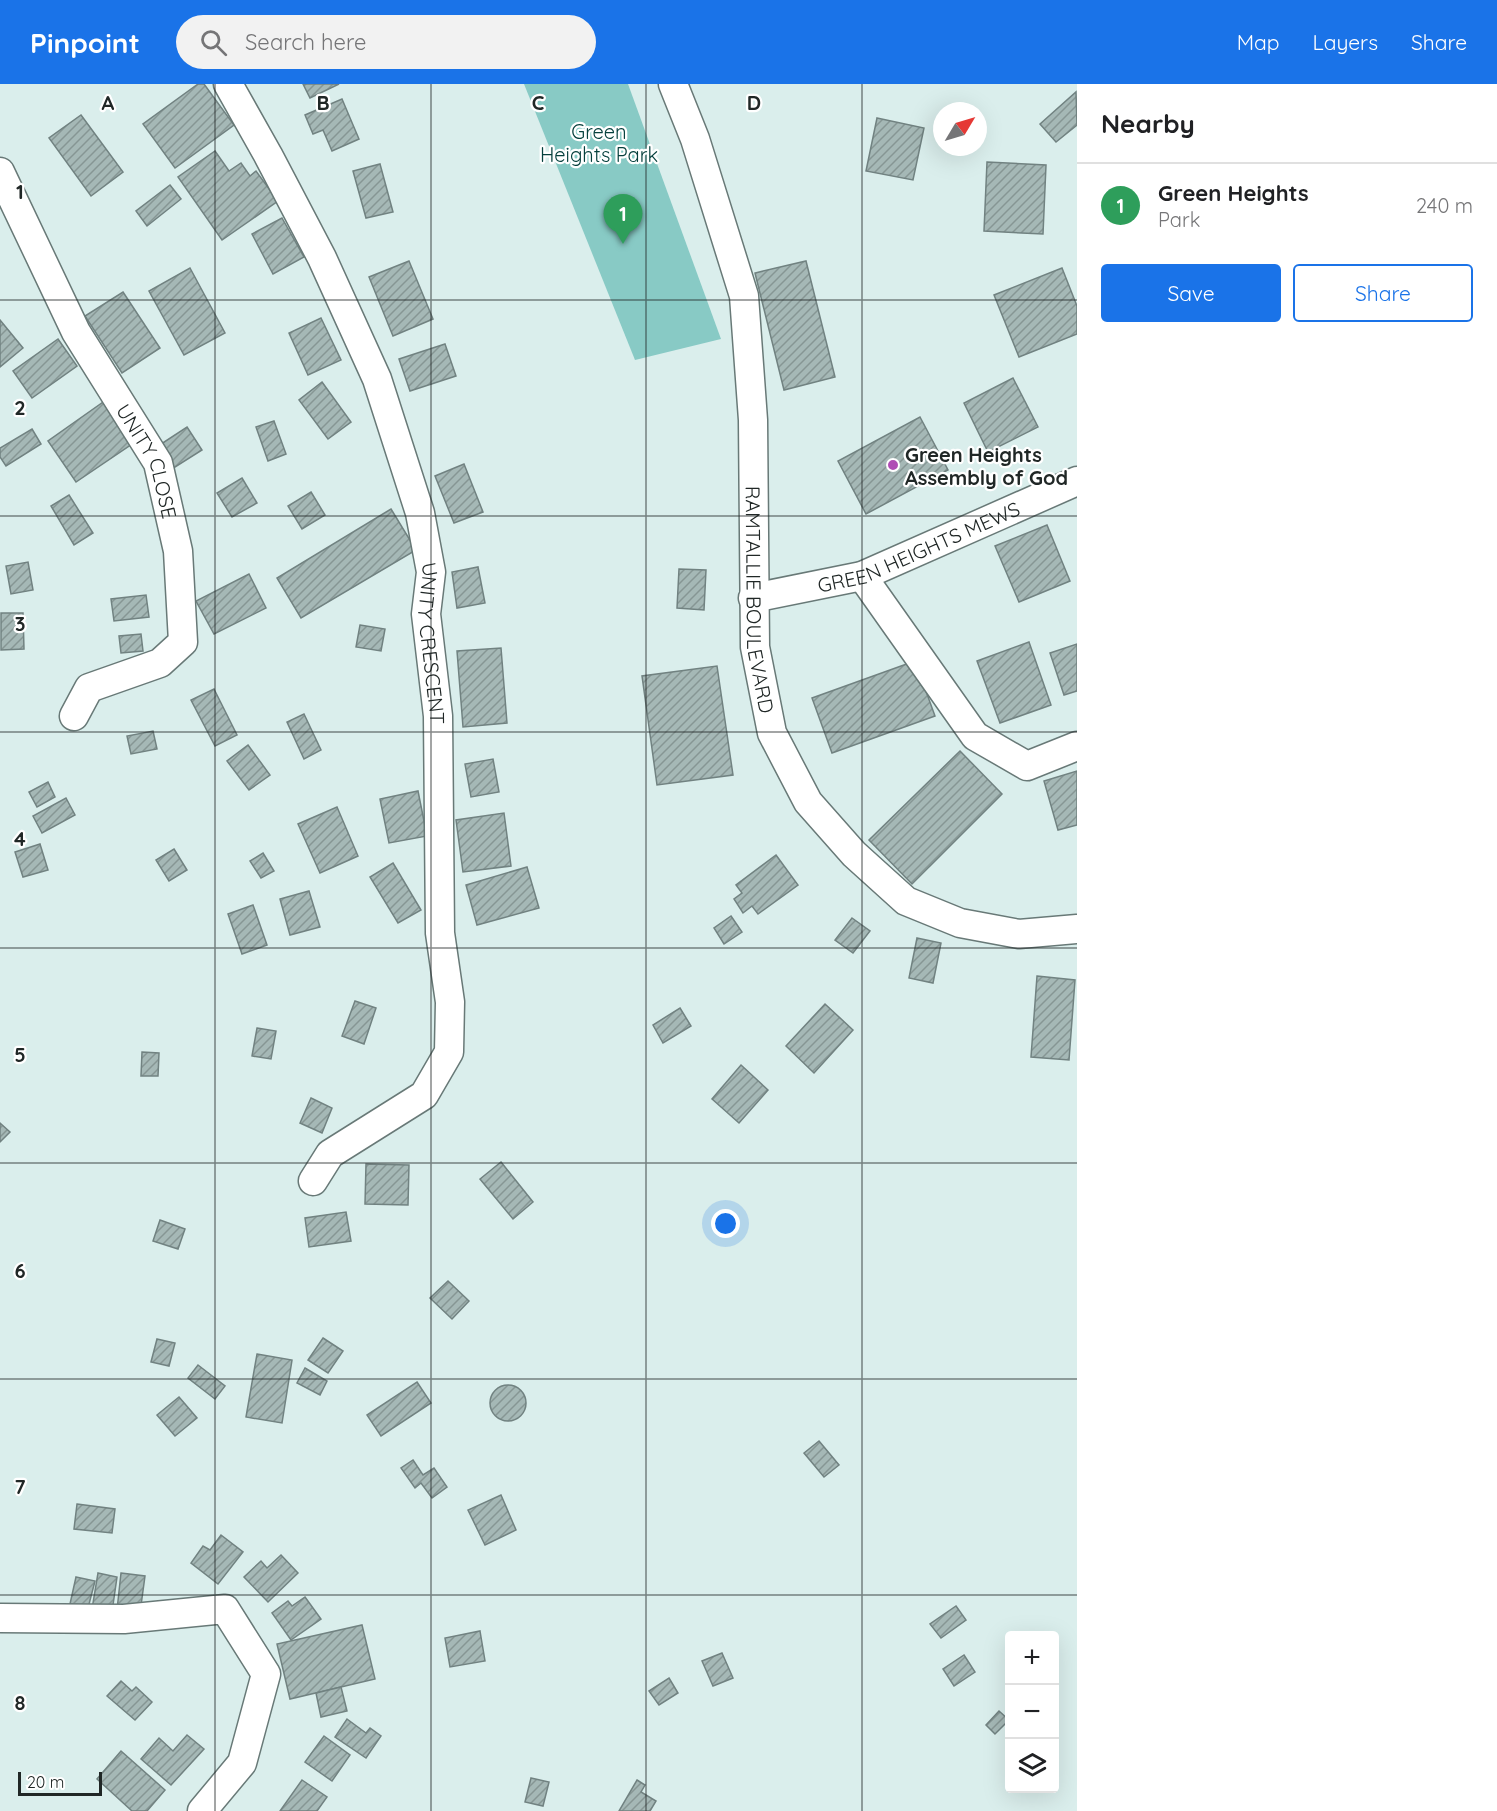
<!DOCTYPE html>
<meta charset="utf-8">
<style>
:root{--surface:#fff;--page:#f2f2f2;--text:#202124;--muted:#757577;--line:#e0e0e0;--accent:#1a73e8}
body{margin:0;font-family:Quicksand,sans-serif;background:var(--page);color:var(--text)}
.controls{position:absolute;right:18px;bottom:18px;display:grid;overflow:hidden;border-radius:6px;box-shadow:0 6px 24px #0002}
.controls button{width:54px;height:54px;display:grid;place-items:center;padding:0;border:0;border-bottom:2px solid var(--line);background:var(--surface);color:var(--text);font:30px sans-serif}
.compass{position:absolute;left:933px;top:18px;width:54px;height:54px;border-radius:50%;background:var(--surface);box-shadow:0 6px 24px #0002;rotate:52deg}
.scale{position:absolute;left:18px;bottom:15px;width:84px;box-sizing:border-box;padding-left:6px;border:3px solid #202726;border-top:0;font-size:16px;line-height:21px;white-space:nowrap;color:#202726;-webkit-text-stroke:4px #fff;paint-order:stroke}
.you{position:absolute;left:726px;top:1140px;width:21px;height:21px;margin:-15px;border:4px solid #fff;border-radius:50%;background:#1a73e8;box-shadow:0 0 0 9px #1a73e833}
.badge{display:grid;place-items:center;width:39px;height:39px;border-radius:50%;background:var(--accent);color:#fff;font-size:20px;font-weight:700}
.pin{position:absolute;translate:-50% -50px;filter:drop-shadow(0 2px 3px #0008)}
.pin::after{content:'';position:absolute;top:32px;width:21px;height:18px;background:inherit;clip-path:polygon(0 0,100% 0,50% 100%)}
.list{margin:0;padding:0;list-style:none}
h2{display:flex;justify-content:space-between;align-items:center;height:78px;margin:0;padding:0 24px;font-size:26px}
h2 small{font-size:20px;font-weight:400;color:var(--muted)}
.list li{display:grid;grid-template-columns:39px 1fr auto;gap:18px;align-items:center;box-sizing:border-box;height:84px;padding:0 24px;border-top:2px solid var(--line)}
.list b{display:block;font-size:22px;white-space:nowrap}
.list p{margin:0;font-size:20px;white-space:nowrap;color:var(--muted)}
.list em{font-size:20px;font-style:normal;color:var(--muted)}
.actions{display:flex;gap:12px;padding:18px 24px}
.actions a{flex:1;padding:14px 0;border:2px solid var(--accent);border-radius:6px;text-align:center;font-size:21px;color:var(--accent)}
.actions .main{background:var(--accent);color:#fff}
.icon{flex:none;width:33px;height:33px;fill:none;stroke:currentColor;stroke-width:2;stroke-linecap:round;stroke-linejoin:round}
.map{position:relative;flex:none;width:1077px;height:1727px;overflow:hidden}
header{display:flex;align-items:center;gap:36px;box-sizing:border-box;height:84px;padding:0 30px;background:var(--accent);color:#fff}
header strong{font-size:28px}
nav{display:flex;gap:33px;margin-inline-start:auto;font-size:21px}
.search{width:420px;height:54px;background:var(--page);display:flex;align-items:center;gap:15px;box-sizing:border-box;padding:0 21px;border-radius:33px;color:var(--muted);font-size:22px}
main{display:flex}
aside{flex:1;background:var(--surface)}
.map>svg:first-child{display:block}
.green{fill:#88cac5}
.building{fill:url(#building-hatch);stroke:#718281;stroke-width:1.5}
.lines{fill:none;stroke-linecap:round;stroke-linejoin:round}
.street-casing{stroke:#687977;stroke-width:31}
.street{stroke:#fff;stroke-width:28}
.grid{fill:none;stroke:#202726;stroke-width:1.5;stroke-opacity:0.55}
.poi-dot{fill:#af4db5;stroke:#fff;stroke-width:2}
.labels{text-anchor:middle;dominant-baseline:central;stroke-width:4.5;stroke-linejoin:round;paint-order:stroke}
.park-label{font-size:20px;fill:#06403d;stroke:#fff}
.poi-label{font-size:20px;font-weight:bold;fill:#202726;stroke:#fff;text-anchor:start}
.street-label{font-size:20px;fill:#202726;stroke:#fff}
.grid-label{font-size:20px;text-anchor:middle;font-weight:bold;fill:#202726;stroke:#fff;stroke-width:4.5;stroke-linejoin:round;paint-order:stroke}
</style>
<header>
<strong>Pinpoint</strong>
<div class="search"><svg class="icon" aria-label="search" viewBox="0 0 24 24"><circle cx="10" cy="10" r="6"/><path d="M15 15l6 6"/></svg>Search here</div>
<nav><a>Map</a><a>Layers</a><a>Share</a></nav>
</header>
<main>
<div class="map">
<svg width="1077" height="1727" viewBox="0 0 1077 1727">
<defs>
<pattern id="building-hatch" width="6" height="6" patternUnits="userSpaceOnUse" patternTransform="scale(1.5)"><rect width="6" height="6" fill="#a5b8b6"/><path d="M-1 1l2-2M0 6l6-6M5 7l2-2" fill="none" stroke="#869694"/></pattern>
</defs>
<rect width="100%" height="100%" fill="#daeeec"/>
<!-- green -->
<polygon class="green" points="524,0 628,0 721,255 635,276"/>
<!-- building -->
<g class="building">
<polygon points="198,0 204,0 234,41 175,84 143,40"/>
<polygon points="303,0 339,0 310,14"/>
<polygon points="1076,8 1077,41 1056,58 1040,40"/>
<polygon points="342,15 359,55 332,67 323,46 313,50 305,31"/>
<polygon points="81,31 123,88 91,112 49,54"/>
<polygon points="877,34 924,44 913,96 866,87"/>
<polygon points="215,67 229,87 241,79 250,92 256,87 278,117 222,156 178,93"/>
<polygon points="987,78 1046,81 1043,150 984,147"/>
<polygon points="380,80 393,128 366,134 353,87"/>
<polygon points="170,101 181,115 147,142 136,127"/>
<polygon points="282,134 304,173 273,190 252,150"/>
<polygon points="409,177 433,235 393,252 369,193"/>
<polygon points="806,177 835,293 784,306 755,189"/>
<polygon points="190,184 225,249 184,271 149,207"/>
<polygon points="1062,184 1077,222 1077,250 1019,273 994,211"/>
<polygon points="123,208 160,264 122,289 85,232"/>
<polygon points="321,234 341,276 308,291 289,249"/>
<polygon points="0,236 23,264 0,283"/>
<polygon points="58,255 77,282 32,314 13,287"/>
<polygon points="445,260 456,292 410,307 399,275"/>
<polygon points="1013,294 1038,343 988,368 964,319"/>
<polygon points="322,298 351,338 328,355 299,316"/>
<polygon points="106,316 135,358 76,398 48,357"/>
<polygon points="920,333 948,386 866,430 838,377"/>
<polygon points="274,337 286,370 268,377 256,343"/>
<polygon points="187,343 202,366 172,385 158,362"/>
<polygon points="32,345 41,360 6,382 0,373 0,364"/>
<polygon points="464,380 483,428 454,439 435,392"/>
<polygon points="242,394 257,419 232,433 217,409"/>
<polygon points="311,408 325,431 302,445 288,422"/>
<polygon points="69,411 93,449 74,461 51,422"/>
<polygon points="391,425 416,466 301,534 277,494"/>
<polygon points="1047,441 1070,497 1019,518 995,462"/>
<polygon points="28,478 33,506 11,510 6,482"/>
<polygon points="478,483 485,519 457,524 452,488"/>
<polygon points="679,485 706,486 704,526 677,524"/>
<polygon points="249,490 266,524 214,550 196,517"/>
<polygon points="146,511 149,533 114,537 111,515"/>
<polygon points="1,529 23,529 24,565 1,566"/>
<polygon points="360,541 385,545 381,567 356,563"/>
<polygon points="141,550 143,567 121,569 119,552"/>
<polygon points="1029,558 1051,621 1000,639 977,577"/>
<polygon points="1077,560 1077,607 1064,611 1050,569"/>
<polygon points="501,564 507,639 463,643 457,567"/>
<polygon points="915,577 935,632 832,669 812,614"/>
<polygon points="717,582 733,691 657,701 642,592"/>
<polygon points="214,605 237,651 215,662 191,616"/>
<polygon points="304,630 321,666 304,675 287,638"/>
<polygon points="153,647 157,665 131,670 127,652"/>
<polygon points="248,661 270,691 249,706 227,677"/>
<polygon points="960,667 1002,710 912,800 869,756"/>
<polygon points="493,675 499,708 471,713 465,680"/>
<polygon points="1077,687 1077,741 1058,746 1044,697"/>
<polygon points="48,698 55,713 37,723 29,708"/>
<polygon points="418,707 427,752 389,759 380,715"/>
<polygon points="66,714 75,731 42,749 33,732"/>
<polygon points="337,723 358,772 320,789 298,740"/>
<polygon points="504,729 511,782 463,788 456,736"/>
<polygon points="40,760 48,786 23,793 15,768"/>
<polygon points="174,765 187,786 169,797 156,776"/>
<polygon points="263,769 274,787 261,794 250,777"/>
<polygon points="776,771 798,801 758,830 752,822 743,829 734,815 742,809 736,801"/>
<polygon points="393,779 421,826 398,839 370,793"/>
<polygon points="527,783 539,824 477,841 466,801"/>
<polygon points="309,807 320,843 290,851 280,815"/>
<polygon points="253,821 267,861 242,870 228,830"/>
<polygon points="731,832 742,848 724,860 714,844"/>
<polygon points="852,834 870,847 853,869 835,856"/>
<polygon points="917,854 941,859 933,899 909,894"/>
<polygon points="1037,892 1075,896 1069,976 1031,973"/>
<polygon points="355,917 376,924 364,960 342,952"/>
<polygon points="825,920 853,946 814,989 786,962"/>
<polygon points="680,924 691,942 663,959 653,941"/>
<polygon points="257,944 276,947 271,975 252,972"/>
<polygon points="142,968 159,969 158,992 141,992"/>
<polygon points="741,981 768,1006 739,1039 712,1015"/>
<polygon points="311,1014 332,1024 322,1049 300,1039"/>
<polygon points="0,1039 10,1048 0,1058"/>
<polygon points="501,1078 533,1118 513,1135 480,1095"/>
<polygon points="366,1080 409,1081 408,1121 365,1120"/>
<polygon points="346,1128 351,1157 309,1163 305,1134"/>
<polygon points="160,1136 185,1145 178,1165 153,1157"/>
<polygon points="448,1197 469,1217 452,1235 430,1214"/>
<polygon points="323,1254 343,1267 328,1289 308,1276"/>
<polygon points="157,1255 175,1259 169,1282 151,1278"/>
<polygon points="257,1270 292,1276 282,1339 246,1333"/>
<polygon points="198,1281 225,1302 215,1315 188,1294"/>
<polygon points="305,1284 327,1297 320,1311 297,1299"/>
<polygon points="417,1298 431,1319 381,1352 367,1331"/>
<circle cx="508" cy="1319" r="18"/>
<polygon points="179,1313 197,1334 175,1352 157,1331"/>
<polygon points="819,1357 839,1381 824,1393 804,1369"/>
<polygon points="413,1376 423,1391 434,1384 447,1403 432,1414 421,1399 415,1404 401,1384"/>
<polygon points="501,1411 516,1446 485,1461 468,1426"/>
<polygon points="77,1420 115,1425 112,1449 74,1445"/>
<polygon points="221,1451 243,1468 218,1500 191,1479 203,1462 210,1466"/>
<polygon points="281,1471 298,1489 268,1518 244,1493 261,1477 267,1484"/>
<polygon points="98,1489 117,1493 112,1528 92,1525"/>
<polygon points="121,1489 145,1492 140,1529 117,1526"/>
<polygon points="76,1493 95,1497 88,1524 70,1520"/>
<polygon points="305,1513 321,1535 291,1556 272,1529 288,1517 292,1522"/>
<polygon points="956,1522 966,1536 941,1554 930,1540"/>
<polygon points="362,1541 375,1595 290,1615 277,1560"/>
<polygon points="480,1547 485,1577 450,1583 445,1554"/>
<polygon points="722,1569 733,1594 713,1602 702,1577"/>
<polygon points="964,1571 975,1588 954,1602 943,1585"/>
<polygon points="669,1594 678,1609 659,1621 649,1607"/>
<polygon points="121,1597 132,1607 136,1603 152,1618 135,1636 107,1612"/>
<polygon points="341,1603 347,1627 321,1633 316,1609"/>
<polygon points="999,1627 1009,1636 995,1650 986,1641"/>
<polygon points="347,1635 366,1649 370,1644 381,1652 366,1674 335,1653"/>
<polygon points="187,1651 204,1665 171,1701 141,1675 159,1654 173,1667"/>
<polygon points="324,1652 350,1671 332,1697 305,1678"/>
<polygon points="121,1667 165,1706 147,1727 132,1727 97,1695"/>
<polygon points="531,1694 549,1698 543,1722 525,1718"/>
<polygon points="302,1696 327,1713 317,1727 280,1727"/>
<polygon points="637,1696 645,1701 641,1708 656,1717 650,1727 619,1727"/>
</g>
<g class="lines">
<!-- street casing -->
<g class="street-casing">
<g id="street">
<path id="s1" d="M228 0 268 71 322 174 377 295 420 429 431 488 426 530 438 632 440 849 450 918 449 968 424 1011 330 1070 313 1097"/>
<path id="s2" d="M673 0 695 55 744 212 753 336 755 563 772 649 808 718 854 770 906 817 960 839 1019 850 1077 845"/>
<path id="s3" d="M0 88 76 248 158 379 178 467 183 558 160 579 89 604 74 632"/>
<polyline points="862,492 975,652 1027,682 1077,662"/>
<path id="s4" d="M753 514 862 492 1077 397"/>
<polyline points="0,1534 124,1535 225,1525 266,1590 242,1679 202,1727"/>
</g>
</g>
<!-- street -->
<use href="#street" class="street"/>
</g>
<!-- grid -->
<path class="grid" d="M215 0V1727M431 0V1727M646 0V1727M862 0V1727M0 216H1077M0 432H1077M0 648H1077M0 864H1077M0 1079H1077M0 1295H1077M0 1511H1077"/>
<!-- markers -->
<circle class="poi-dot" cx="893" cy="381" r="6"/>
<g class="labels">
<!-- park labels -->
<g class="park-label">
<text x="599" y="47">Green<tspan x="599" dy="23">Heights Park</tspan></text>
</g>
<!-- poi labels -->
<g class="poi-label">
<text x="905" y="370">Green Heights<tspan x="905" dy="23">Assembly of God</tspan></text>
</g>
<!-- street labels -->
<g class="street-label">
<text stroke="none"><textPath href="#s3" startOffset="326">UNITY CLOSE</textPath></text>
<text stroke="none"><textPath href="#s4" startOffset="174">GREEN HEIGHTS MEWS</textPath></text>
<text stroke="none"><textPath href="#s2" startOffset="528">RAMTALLIE BOULEVARD</textPath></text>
<text stroke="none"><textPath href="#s1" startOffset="603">UNITY CRESCENT</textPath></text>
</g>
</g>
<g class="grid-label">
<text x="108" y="26">A</text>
<text x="323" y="26">B</text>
<text x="538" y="26">C</text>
<text x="754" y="26">D</text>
<text x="20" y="115">1</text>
<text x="20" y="331">2</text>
<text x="20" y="547">3</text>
<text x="20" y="762">4</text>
<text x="20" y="978">5</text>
<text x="20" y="1194">6</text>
<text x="20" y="1410">7</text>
<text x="20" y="1626">8</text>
</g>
</svg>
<div class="controls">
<button>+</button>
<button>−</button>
<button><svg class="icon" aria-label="layers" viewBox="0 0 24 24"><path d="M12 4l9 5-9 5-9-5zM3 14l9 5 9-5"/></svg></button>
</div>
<svg class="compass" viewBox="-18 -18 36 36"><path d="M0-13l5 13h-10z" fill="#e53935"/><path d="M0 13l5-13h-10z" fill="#757577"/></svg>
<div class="scale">20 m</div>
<div class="you"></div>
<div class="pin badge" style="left:623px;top:160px;background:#2e9e5b">1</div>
</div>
<aside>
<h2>Nearby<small></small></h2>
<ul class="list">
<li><span class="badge" style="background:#2e9e5b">1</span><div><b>Green Heights</b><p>Park</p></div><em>240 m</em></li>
</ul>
<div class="actions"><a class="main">Save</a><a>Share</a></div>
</aside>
</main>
